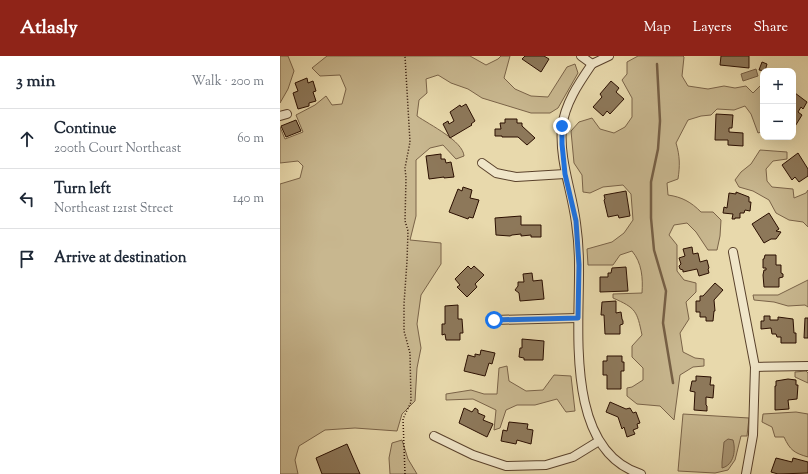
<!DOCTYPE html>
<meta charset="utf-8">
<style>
:root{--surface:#fff;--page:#f6f6f7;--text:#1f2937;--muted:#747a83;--line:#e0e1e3;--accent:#8f2418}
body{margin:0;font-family:"Sorts Mill Goudy",serif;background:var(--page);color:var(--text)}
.controls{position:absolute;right:12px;top:12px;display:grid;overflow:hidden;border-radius:8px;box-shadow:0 4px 16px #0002}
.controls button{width:36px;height:36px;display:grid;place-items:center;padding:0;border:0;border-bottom:1px solid var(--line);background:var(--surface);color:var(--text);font:20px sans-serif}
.stop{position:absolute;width:12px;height:12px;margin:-9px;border:3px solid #1a73e8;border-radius:50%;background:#fff}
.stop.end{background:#1a73e8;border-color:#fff;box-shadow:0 1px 4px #0008}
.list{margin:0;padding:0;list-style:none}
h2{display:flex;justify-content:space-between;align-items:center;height:52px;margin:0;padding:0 16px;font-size:17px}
h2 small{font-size:13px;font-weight:400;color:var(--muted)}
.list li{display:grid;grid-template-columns:26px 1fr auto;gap:12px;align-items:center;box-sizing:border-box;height:60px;padding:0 16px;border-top:1px solid var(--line)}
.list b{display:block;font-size:15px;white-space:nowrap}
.list p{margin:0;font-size:13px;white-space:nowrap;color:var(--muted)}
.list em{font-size:13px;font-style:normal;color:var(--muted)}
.icon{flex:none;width:22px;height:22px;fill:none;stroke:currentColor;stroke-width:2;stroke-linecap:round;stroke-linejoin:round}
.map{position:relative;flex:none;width:528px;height:418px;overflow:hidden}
header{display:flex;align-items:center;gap:24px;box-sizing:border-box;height:56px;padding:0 20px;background:var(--accent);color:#fff}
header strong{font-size:19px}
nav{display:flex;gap:22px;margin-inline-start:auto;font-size:14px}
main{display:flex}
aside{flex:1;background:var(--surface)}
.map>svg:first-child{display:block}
.green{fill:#c8b78f;stroke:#7a6348}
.water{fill:#a89472;stroke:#765f45}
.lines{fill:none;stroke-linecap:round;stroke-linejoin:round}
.stream{stroke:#765f45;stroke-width:2.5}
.building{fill:#8d785a;stroke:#2b0f01}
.street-casing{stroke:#5a422c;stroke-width:10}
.path{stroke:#2b0f01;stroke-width:1.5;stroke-dasharray:1 2;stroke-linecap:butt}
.street{stroke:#f0e6c9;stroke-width:8}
.route{stroke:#1a73e8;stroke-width:5}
</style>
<header>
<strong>Atlasly</strong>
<nav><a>Map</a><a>Layers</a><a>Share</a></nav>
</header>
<main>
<aside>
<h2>3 min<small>Walk · 200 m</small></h2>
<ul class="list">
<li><svg class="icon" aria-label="ahead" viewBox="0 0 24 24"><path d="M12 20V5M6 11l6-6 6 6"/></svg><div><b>Continue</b><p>200th Court Northeast</p></div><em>60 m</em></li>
<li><svg class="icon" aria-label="left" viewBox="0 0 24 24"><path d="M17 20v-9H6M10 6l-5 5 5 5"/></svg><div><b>Turn left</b><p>Northeast 121st Street</p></div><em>140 m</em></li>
<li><svg class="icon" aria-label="arrive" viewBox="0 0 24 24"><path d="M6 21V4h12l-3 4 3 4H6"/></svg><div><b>Arrive at destination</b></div></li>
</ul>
</aside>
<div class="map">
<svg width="528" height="418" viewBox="0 0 528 418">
<rect width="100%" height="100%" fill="#e8d9ac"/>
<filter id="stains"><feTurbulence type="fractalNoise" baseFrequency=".005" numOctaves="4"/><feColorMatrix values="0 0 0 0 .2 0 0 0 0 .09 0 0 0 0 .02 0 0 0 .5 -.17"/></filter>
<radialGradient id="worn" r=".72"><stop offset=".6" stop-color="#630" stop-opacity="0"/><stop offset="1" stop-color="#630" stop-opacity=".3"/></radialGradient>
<!-- green -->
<g class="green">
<polygon points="0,0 8,0 14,15 8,33 0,47"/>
<path d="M47 0H190L206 9 218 3 221 0H230L224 22 235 33 251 40 268 41 287 11 295 8 298 17 278 52 270 57H251L202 42 188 33 171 27 158 19 146 23 147 37 139 44 137 60C150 69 183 85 184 100L176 103 163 89 150 92 136 104V160L130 184 161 187V208L141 239 137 268 141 292 137 312 135 345 122 358 117 375 75 372 45 374 19 390 15 404 18 418H0V128L20 122 23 110 18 105 0 107V71L5 83 23 76 16 59 35 49 46 40 52 49 62 48 66 33 60 19 40 20 32 12Z"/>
<path d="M358 0H403L404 1 402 20 408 30 428 33 444 30 455 32 466 30 473 37 482 28 483 29V47L481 51 483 75 478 77 471 58 465 50 454 54 437 53 431 59 421 60 408 64 396 87C400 100 400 110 398 123L387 127 388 139C402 141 411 146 421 156H433L441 164 440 180 437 194H428L416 176 407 167 394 169 389 179 397 189V215L404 224 416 227V236L406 246 409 263 400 277 403 296 415 302 424 303V310L413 311 400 319 394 364 380 350 357 348 347 340V332L352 331 363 324V312L352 301V290L362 279C357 255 356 252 333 242V238L362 237C363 222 362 207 352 195L340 199 333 209H308L307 193 332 186 344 177 353 164 351 138 343 129 323 131 310 137 303 136 302 119 294 107 291 75 299 66 312 62 320 73 334 77 345 71 352 61V42L342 24 347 18V6Z"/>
<polygon points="480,94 507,96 507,103 493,105 486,113 487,125 492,131 513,133 514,142 526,137 528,134 528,171 523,166 509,164 496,157 489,144 473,135 459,131 455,124 461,116 471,108"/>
<polygon points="528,224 528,251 525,249 508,250 494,246 474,244 473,239 498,239"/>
<polygon points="227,310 229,325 246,335 263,334 274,319 291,320 295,355 286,356 277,343 255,349 237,349 226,354 220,372 214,374 216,354 193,343 166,344 166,338 191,334 204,338 217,338 219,312"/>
<polygon points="526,315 528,317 528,327 515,321 515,316"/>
<path d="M516 356 528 358V401C514 397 510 394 504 381H495L492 371 482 366 483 358Z"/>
<polygon points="403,358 469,362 467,380 461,380 455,404 448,414 435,417 398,415"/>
<polygon points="122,384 128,403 137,418 110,418 109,402 112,387"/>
</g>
<!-- water -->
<g class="water">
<polygon points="476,13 478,20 463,25 461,18"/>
<path d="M448 383 453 384C456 394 454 409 442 412V406L444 386Z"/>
</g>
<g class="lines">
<!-- stream -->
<polyline class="stream" points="377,8 380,65 378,93 371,126 371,162 374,194 386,235 383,267 393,327"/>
</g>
<!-- building -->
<g class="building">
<polygon points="245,0 264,0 269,3 261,16 242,3"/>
<polygon points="441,0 469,0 469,12 440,9"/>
<polygon points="482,6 487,8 485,15 479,14"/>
<polygon points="27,22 28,27 33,25 36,35 33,36 36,45 29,47 29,50 18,53 13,37 18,35 15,27"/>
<polygon points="331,25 339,32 336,36 344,43 330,58 327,55 323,60 313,51 322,41 320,38"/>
<polygon points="515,37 527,46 523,53 521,51 518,56 522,59 514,72 513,40"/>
<polygon points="186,48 195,65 191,68 192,69 170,82 163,68 168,65 169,68 174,65 170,56 180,49 181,51"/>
<polygon points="436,58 453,59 452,72 449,72 449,76 463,77 463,90 448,89 448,84 435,84"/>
<polygon points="225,63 237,63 237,67 242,67 242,70 255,82 247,89 238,81 222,81 222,80 215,80 215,73 221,73 220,67 225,67"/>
<polygon points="16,64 21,75 6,81 1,70"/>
<polygon points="518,97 528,113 528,120 519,126 515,121 512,124 502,109"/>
<polygon points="161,98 161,103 165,103 166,107 171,106 174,121 164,122 164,121 149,123 146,100"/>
<polygon points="183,131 192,134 190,142 199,144 193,162 189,161 188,163 169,156 178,133 182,135"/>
<polygon points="346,135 350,160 339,162 338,159 328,161 324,144 325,143 324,139"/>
<polygon points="456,136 469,141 469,146 471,146 470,155 465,154 464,157 460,157 460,162 455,162 455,163 452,163 453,158 443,157 444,151 447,152 449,137 456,138"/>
<polygon points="489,157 499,173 496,175 501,176 496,183 491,183 484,187 472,168"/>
<polygon points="241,160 241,169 261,169 261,181 251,181 251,179 241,180 241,178 232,179 230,180 216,179 215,162"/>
<polygon points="412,191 413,198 418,197 420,206 427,204 429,212 428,213 429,217 419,220 417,213 403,216 403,214 400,213 399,210 401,208 399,202 405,200 403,193"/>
<polygon points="485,199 496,199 496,209 501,209 501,217 503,218 503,221 499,222 499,231 484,231 483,219 484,214 486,214 486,212 483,212 483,203 484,203"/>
<polygon points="188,210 191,213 194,210 204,219 195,228 197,231 187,241 177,231 180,229 175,223"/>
<polygon points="346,211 348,235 320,236 320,221 328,221 328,217 331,217 332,212"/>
<polygon points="252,217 253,225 262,224 264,243 240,245 239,237 235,234 238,230 238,226 244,226 243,218"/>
<polygon points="435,227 443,234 434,244 435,255 434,255 433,265 426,265 426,261 420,261 420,256 416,256 416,245 420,245 420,240 423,240"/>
<polygon points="336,245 336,257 341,256 342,263 343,265 343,268 340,269 340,278 325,278 324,259 321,259 322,246"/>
<polygon points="178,249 178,263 182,263 183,277 180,277 180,284 166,284 165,278 162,279 162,268 165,268 165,250"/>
<polygon points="484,260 490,260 490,264 498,264 498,261 513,263 514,277 516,277 516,287 501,287 501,281 497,281 496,278 492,278 491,272 481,273 481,265 484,265"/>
<polygon points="525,262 528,262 528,282 524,282"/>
<polygon points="242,283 264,285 263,304 244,304 244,302 239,301 240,292 242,292"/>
<polygon points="201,294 215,297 212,308 209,307 205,320 184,315 188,299 195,301 195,298 200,299"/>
<polygon points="327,300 342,300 342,306 344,306 344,315 341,315 341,333 327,333 327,319 323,319 323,305 327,305"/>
<polygon points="416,320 431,321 430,329 434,329 433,342 426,341 426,349 427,350 427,355 414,354 415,336 410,335 412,325 416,325"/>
<polygon points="508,323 516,324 516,329 518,329 517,343 508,344 509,353 495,354 495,330 496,330 496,325"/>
<polygon points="330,346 346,353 350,352 353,357 356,356 360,367 357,368 358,372 353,374 355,378 347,381 344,371 342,373 338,361 326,356"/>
<polygon points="184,352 192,356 195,352 198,354 198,357 205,360 203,364 213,368 207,381 179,367"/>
<polygon points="229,366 248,368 247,373 253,374 251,388 237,384 236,388 221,385 223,374 227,375"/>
<polygon points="67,388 80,418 42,418 36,402"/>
<polygon points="496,402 512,406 513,402 528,406 528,417 498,418 491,416"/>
</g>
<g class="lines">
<!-- street casing -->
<g class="street-casing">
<g id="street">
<polyline points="301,0 312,8"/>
<path d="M312 8C299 27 285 47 282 71 279 104 292 135 296 167 298 181 299 195 299 209 300 272 284 394 361 418"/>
<polyline points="312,8 329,0"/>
<polyline points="0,60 7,58"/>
<polyline points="202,107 216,117 236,121 285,118"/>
<polyline points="453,196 475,311 473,379 466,418"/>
<polyline points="214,264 298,262"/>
<polyline points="475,311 528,310"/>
<polyline points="154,380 193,399 226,410 266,409 293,401 319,385"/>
</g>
</g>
<!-- path -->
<polyline class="path" points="125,418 123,363 131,346 130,297 124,275 124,248 127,205 128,175 125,165 126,122 125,112 130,86 125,0"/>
<!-- street -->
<use href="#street" class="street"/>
</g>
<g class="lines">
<!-- route -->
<polyline class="route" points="214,264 298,262 299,209 296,165 285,118 282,88 282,70"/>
</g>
<rect width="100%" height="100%" filter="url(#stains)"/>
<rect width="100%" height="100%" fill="url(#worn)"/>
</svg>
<div class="controls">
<button>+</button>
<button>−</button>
</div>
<div class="stop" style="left:214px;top:264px"></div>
<div class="stop end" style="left:282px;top:70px"></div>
</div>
</main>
